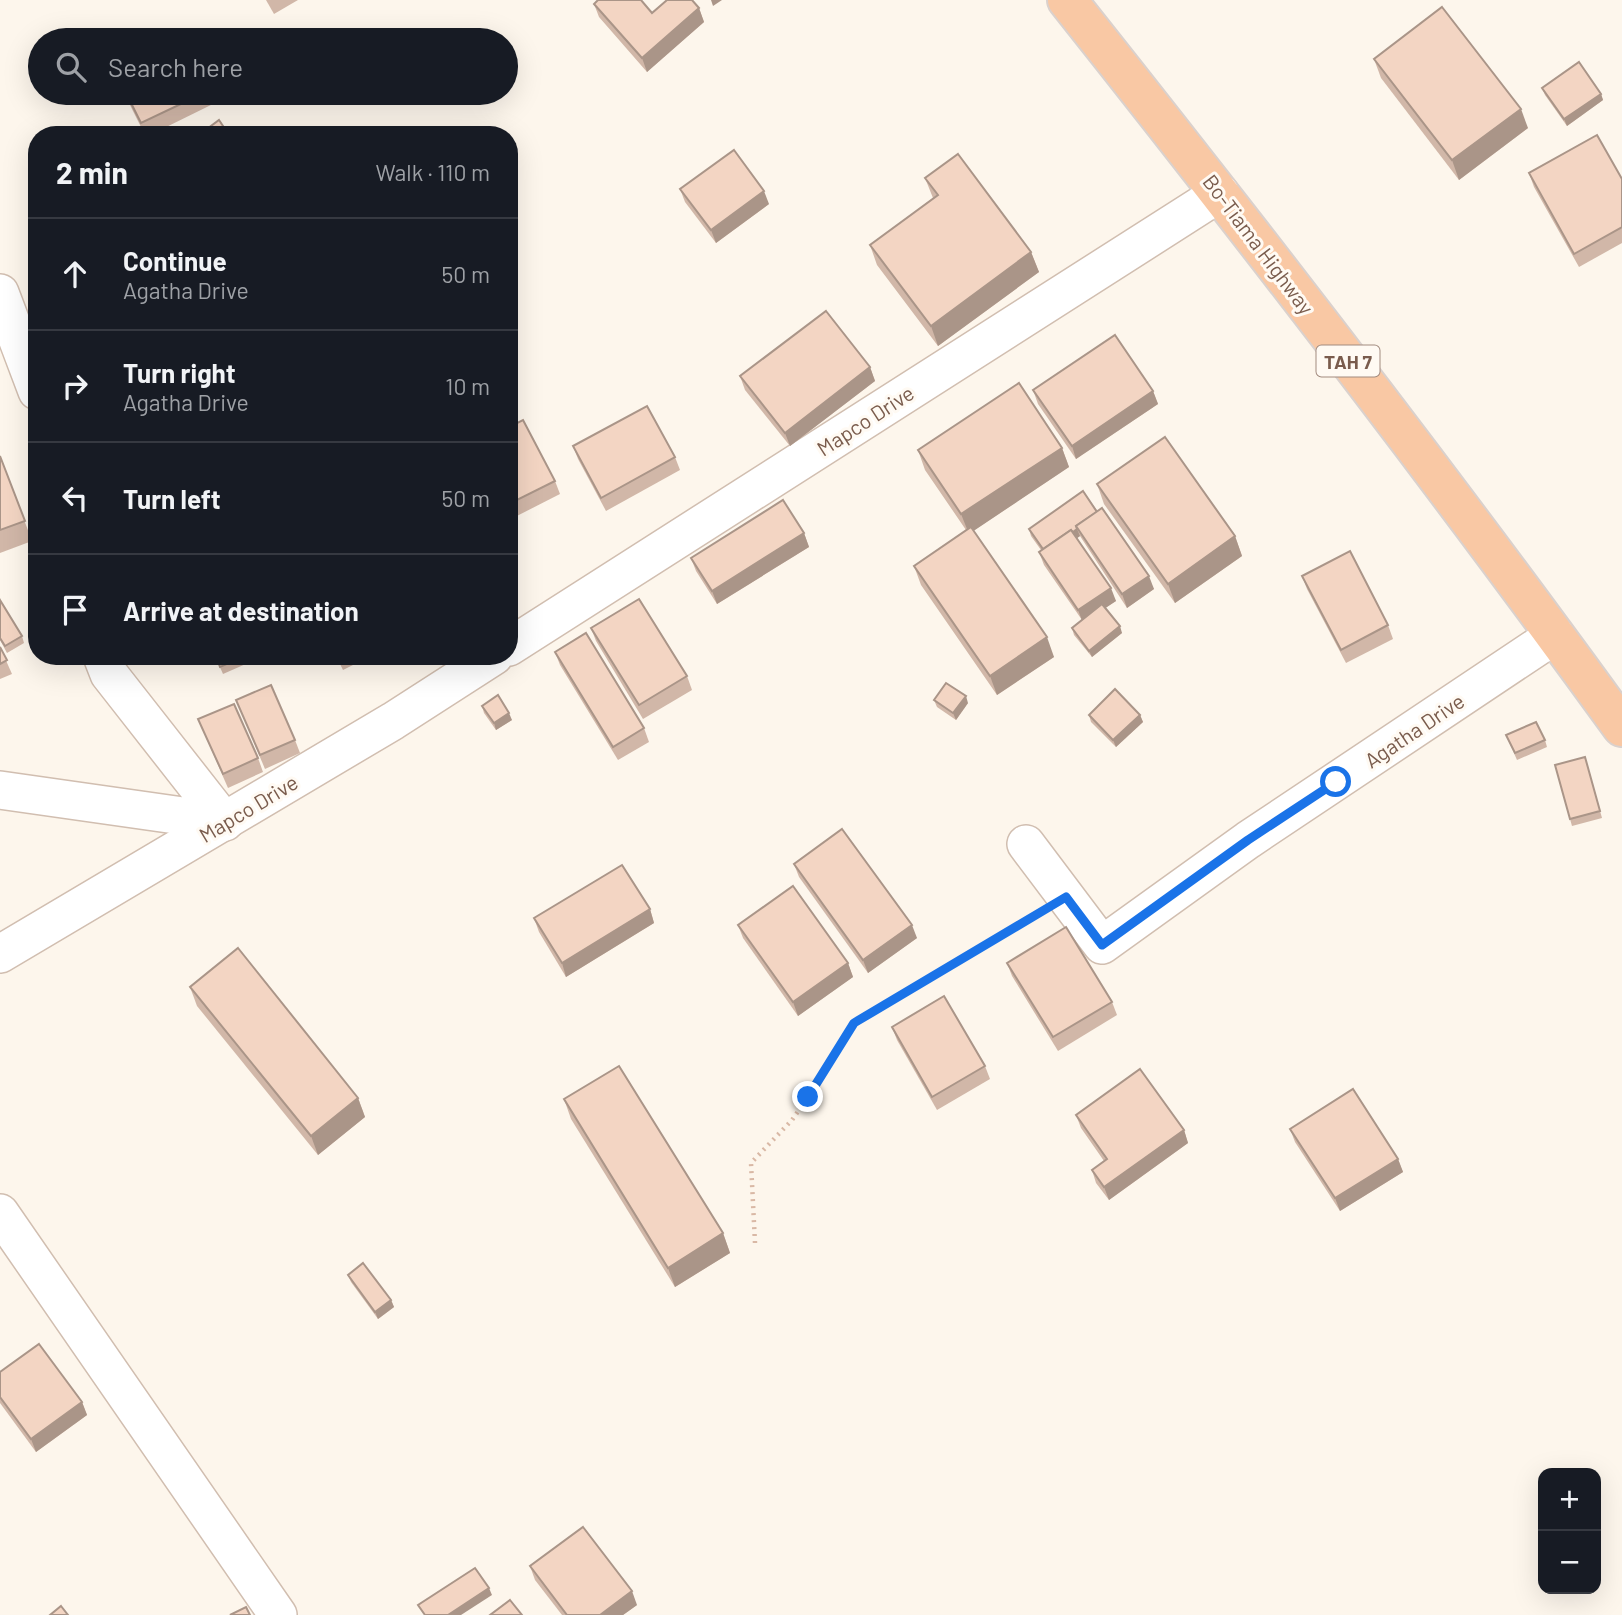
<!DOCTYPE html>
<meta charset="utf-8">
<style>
:root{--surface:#171b24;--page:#242831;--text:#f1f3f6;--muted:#9ea1a6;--line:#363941}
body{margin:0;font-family:Barlow,sans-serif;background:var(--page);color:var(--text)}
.controls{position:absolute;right:21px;bottom:21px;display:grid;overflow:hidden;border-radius:14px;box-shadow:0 7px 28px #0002}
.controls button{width:63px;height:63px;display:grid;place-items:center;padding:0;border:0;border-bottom:2px solid var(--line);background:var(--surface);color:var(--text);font:35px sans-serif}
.stop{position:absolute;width:21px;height:21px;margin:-16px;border:5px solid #1a73e8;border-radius:50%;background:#fff}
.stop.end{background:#1a73e8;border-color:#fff;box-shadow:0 2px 7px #0008}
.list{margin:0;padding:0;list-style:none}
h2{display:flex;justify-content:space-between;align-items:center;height:91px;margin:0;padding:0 28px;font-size:30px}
h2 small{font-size:23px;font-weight:400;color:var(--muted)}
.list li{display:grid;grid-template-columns:46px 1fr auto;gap:21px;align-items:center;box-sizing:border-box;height:112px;padding:0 28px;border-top:2px solid var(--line)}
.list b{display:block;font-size:26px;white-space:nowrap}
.list p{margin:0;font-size:23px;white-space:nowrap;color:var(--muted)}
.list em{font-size:23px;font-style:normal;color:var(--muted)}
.icon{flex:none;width:38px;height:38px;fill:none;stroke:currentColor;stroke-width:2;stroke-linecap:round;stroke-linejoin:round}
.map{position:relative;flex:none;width:1622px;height:1615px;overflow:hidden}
.search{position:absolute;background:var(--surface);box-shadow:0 7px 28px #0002;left:28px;top:28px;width:490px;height:77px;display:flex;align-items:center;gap:18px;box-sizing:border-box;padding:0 24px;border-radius:38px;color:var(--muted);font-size:26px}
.panel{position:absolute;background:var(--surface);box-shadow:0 7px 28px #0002;left:28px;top:126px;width:490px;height:539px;border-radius:28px}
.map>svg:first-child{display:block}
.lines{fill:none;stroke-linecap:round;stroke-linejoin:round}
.minor-casing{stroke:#d1beb0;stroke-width:40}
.trunk-casing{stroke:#dad1cd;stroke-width:42}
.path{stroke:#d9b8a5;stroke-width:4.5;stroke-dasharray:2 5;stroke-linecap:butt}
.minor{stroke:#fff;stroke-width:37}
.trunk{stroke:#f9c8a4;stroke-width:38}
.wall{fill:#d1b7a8}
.shaded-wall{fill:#aa9588}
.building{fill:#f3d5c3;stroke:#aa9588;stroke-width:2}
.route{stroke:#1a73e8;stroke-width:9}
.labels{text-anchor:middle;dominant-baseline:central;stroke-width:6;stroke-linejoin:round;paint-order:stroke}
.shield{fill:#fffaf3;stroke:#a28b7f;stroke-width:2}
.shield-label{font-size:19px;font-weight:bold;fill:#7a5c4d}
.street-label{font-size:21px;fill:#7a5c4d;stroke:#fffaf3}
</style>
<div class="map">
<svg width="1622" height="1615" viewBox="0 0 1622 1615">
<rect width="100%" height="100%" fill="#fdf6ec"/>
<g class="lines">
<!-- minor casing -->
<g class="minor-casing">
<g id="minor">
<polyline points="0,293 37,391"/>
<polyline points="509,647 1220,193"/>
<polyline points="0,790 225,822 109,674 102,656"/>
<polyline points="1026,844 1102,945 1248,840 1555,635"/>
<polyline points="0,954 393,721 494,656"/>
<polyline points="0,1213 278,1615"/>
</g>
</g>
<!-- trunk casing -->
<g class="trunk-casing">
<path id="trunk" d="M1067 0C1257 239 1443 480 1622 727"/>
</g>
<!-- path -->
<polyline class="path" points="755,1243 751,1163 792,1120 824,1074 854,1023 1032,917"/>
<!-- minor -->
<use href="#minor" class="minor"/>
<!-- trunk -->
<use href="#trunk" class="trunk"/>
</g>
<!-- wall -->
<g class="wall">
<polygon points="266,0 298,0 274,14"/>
<polygon points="594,4 652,13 699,8 704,22 647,72 599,17"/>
<polygon points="1374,59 1528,128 1459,180 1381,78"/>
<polygon points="1542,88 1601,94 1603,100 1567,126 1545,95"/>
<polygon points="124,93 209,93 213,104 150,135 145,135"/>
<polygon points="1529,173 1622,179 1622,243 1579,267 1534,187"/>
<polygon points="925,178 1031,252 1039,272 938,346 877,265 870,245 933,198"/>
<polygon points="680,189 769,204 716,243 685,202"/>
<polygon points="870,367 875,381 790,446 745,390 740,376"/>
<polygon points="1033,390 1153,391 1158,404 1076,459 1038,404"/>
<polygon points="509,427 555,481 560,494 509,520"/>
<polygon points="573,446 675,457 680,470 606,511 578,459"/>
<polygon points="1062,448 1069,467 973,531 1054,657 997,695 921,585 914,566 966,530 925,470 918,450"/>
<polygon points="0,456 32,541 0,553"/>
<polygon points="1097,484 1235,536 1242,556 1175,603 1104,504"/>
<polygon points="1083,491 1154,589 1127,608 1080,536 1077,538 1116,601 1105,608 1122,633 1092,657 1074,635 1072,628 1082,620 1044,565 1039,552 1041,550 1031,536 1029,529"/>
<polygon points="804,533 809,547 717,604 696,571 691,558"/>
<polygon points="1302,576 1388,625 1393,639 1346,663 1307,589"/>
<polygon points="0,600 22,636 24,643 7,653 0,640"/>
<polygon points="591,628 687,676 692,690 643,719 596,641"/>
<polygon points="0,647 12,674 0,679"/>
<polygon points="555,652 644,728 649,742 618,760 560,665"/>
<polygon points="215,656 256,656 257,659 223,674"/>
<polygon points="336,656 371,656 343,670"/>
<polygon points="236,700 295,740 300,753 265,769"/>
<polygon points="934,700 968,703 956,720 937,707"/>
<polygon points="482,706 512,720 496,730 484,713"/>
<polygon points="1089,715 1140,715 1143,722 1116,747 1091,722"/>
<polygon points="198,719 258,758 263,772 228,788"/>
<polygon points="1506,735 1545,740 1547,747 1517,760"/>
<polygon points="1585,757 1602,818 1572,826 1570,819"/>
<polygon points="794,864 917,938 868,973 799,877"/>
<polygon points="650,909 654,923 566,977 539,932 534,918"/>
<polygon points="738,925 848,963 853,977 798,1016 743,938"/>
<polygon points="1007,963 1112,1002 1117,1015 1058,1051 1012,976"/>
<polygon points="190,987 358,1098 365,1117 318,1155 197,1006"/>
<polygon points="892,1027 985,1066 990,1079 937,1110 897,1040"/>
<polygon points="564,1099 723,1233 730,1253 675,1287 571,1119"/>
<polygon points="1076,1115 1184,1130 1188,1143 1109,1200 1096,1183 1092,1170 1104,1161 1081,1128"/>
<polygon points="1290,1129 1398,1159 1403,1172 1340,1211 1295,1142"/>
<polygon points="348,1275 391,1300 394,1307 378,1319 351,1282"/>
<polygon points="0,1372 82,1402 87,1415 36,1452 0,1403"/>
<polygon points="530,1566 637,1605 623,1615 562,1615 535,1580"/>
</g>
<!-- shaded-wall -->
<g class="shaded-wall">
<polygon points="711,0 722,0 713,6"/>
<polygon points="699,8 704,22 647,72 642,58"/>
<polygon points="1601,94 1603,100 1567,126 1564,119"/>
<polygon points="1521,109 1528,128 1459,180 1452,160"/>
<polygon points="764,191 769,204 716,243 711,230"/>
<polygon points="1031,252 1039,272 938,346 931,326"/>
<polygon points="870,367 875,381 790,446 785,433"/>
<polygon points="1153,391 1158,404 1076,459 1072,446"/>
<polygon points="1062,448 1069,467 969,534 961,514"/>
<polygon points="1077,529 1080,536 1048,559 1045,552"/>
<polygon points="804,533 809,547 717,604 712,591"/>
<polygon points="1235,536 1242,556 1175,603 1168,584"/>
<polygon points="1149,576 1154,589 1127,608 1122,594"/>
<polygon points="1111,588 1116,601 1083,623 1078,610"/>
<polygon points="1120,626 1122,633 1092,657 1089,651"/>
<polygon points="1047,637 1054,657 997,695 990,676"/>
<polygon points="966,696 968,703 956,720 953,713"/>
<polygon points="509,713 512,720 496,730 494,723"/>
<polygon points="1140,715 1143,722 1116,747 1113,740"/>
<polygon points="650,909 654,923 566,977 562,963"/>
<polygon points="912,925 917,938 868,973 863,960"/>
<polygon points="848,963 853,977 798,1016 793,1002"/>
<polygon points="358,1098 365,1117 318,1155 311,1136"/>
<polygon points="1184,1130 1188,1143 1109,1200 1104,1187"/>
<polygon points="1398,1159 1403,1172 1340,1211 1335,1198"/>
<polygon points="723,1233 730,1253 675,1287 668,1268"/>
<polygon points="391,1300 394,1307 378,1319 375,1312"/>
<polygon points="82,1402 87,1415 36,1452 31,1439"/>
<polygon points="489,1588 492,1595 461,1615 448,1615"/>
<polygon points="632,1591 637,1605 623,1615 600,1615"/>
</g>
<!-- building -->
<g class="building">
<polygon points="598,0 641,0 652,13 667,0 692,0 699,8 642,58 594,4"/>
<polygon points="1442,7 1521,109 1452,160 1374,59"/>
<polygon points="1579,62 1601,94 1564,119 1542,88"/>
<polygon points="126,93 204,93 141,123"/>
<polygon points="219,120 229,135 199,135"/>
<polygon points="1597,135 1622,179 1622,227 1574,254 1529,173"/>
<polygon points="734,150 764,191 711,230 680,189"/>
<polygon points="958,154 1031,252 931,326 870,245 938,195 925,178"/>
<polygon points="826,311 870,367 785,433 740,376"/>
<polygon points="1115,335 1153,391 1072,446 1033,390"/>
<polygon points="1019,383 1062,448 961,514 918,450"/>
<polygon points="647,406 675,457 601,498 573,446"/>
<polygon points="523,420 555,481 509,504 509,427"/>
<polygon points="1165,437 1235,536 1168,584 1097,484"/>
<polygon points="0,456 25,521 0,530"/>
<polygon points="1083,491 1097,512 1076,526 1077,529 1073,532 1071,530 1043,549 1029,529"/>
<polygon points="783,500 804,533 712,591 691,558"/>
<polygon points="1102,508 1149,576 1122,594 1076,526"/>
<polygon points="971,527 1047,637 990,676 914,566"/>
<polygon points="1071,530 1111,588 1078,610 1039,552"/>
<polygon points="1350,551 1388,625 1341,650 1302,576"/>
<polygon points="639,599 687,676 639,705 591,628"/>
<polygon points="0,600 22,636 5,646 0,638"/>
<polygon points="1102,604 1120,626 1089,651 1072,628"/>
<polygon points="586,633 644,728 613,747 555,652"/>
<polygon points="0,647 7,660 0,664"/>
<polygon points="216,656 245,656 220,667"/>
<polygon points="946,683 966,696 953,713 934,700"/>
<polygon points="271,685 295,740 260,755 236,700"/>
<polygon points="1115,689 1140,715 1113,740 1089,715"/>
<polygon points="498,695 509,713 494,723 482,706"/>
<polygon points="234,704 258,758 223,774 198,719"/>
<polygon points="1536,722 1545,740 1515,753 1506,735"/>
<polygon points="1585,757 1600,811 1570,819 1555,765"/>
<polygon points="842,829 912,925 863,960 794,864"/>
<polygon points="622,865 650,909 562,963 534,918"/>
<polygon points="793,886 848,963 793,1002 738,925"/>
<polygon points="1066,927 1112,1002 1053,1037 1007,963"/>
<polygon points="238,948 358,1098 311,1136 190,987"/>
<polygon points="944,996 985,1066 932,1097 892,1027"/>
<polygon points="619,1066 723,1233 668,1268 564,1099"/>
<polygon points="1140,1069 1184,1130 1104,1187 1092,1170 1107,1159 1076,1115"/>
<polygon points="1353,1089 1398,1159 1335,1198 1290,1129"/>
<polygon points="363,1263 391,1300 375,1312 348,1275"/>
<polygon points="39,1344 82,1402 31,1439 0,1397 0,1372"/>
<polygon points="583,1527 632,1591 600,1615 567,1615 530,1566"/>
<polygon points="475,1568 489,1588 448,1615 425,1615 418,1605"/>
<polygon points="510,1600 522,1615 490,1615"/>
<polygon points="61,1606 68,1615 50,1615"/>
<polygon points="246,1607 250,1615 230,1615"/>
</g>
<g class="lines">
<!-- route -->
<polyline class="route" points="808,1097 854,1023 1066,897 1102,945 1248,840 1336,782"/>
</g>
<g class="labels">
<!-- shield labels -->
<rect class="shield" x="1316.5" y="345.5" width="63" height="31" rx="5"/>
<g class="shield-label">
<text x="1348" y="361">TAH 7</text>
</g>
<!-- street labels -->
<g class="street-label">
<text transform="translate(1259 244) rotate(53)">Bo-Tiama Highway</text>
<text transform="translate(865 420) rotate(-33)">Mapco Drive</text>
<text transform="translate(1414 730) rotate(-34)">Agatha Drive</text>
<text transform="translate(248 808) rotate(-31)">Mapco Drive</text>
</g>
</g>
</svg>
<div class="controls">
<button>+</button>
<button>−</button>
</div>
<div class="stop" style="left:1336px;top:782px"></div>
<div class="stop end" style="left:808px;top:1097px"></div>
<div class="search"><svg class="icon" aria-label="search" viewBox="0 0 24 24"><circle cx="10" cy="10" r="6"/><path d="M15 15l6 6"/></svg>Search here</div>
<section class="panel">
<h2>2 min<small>Walk · 110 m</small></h2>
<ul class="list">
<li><svg class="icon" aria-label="ahead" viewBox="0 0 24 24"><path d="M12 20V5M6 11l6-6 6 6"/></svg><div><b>Continue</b><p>Agatha Drive</p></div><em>50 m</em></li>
<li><svg class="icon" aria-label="right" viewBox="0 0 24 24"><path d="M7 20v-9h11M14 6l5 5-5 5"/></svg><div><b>Turn right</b><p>Agatha Drive</p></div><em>10 m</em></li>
<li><svg class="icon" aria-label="left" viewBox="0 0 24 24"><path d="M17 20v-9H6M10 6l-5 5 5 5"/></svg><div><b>Turn left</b></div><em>50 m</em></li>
<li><svg class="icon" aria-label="arrive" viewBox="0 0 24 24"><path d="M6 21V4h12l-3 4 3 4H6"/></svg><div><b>Arrive at destination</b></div></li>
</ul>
</section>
</div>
